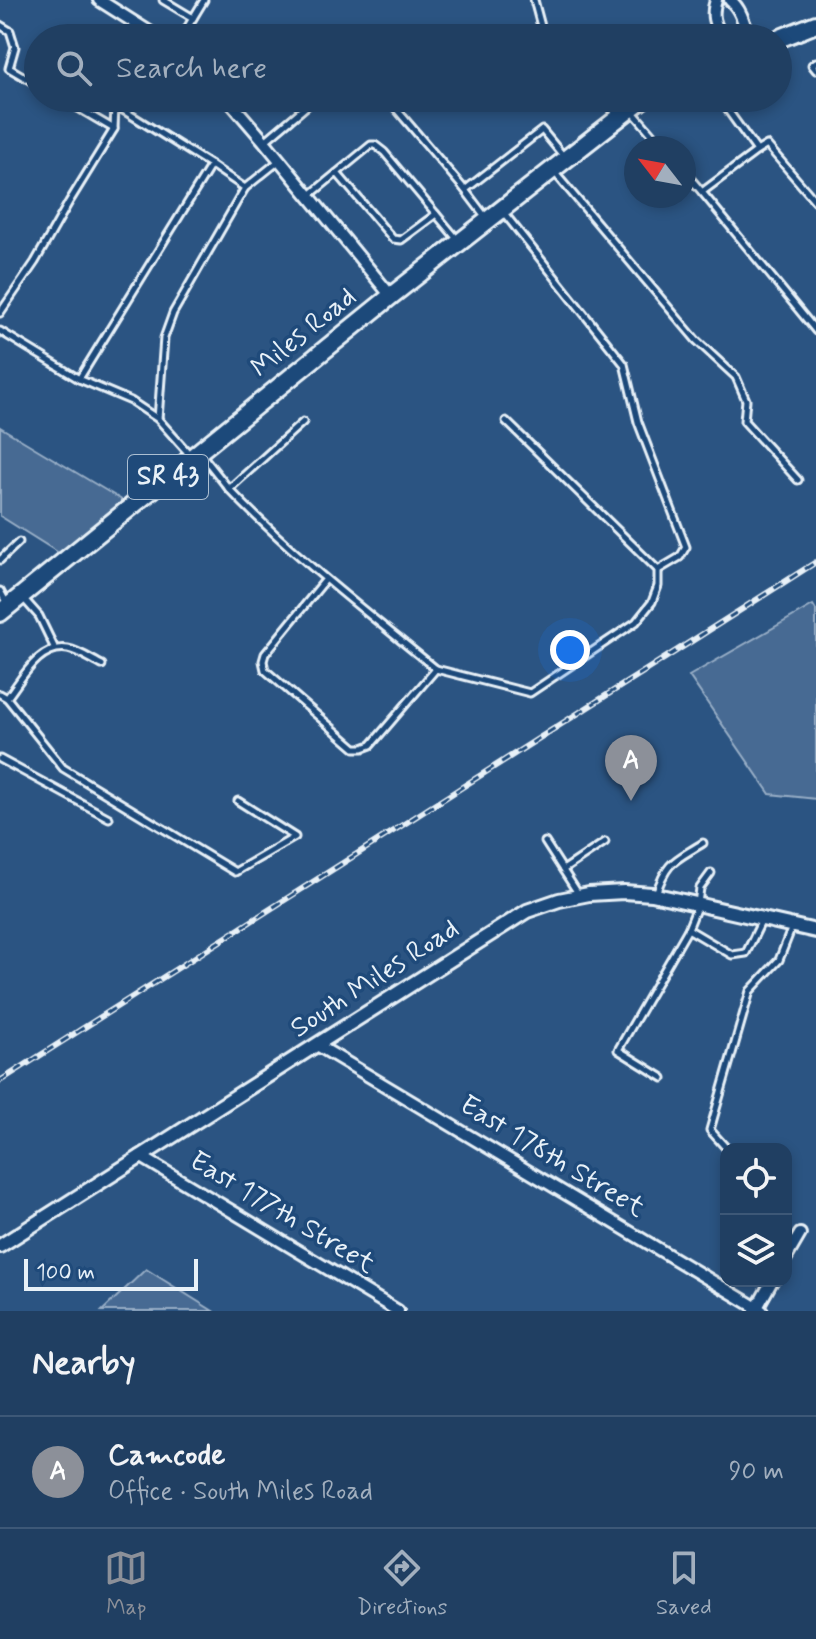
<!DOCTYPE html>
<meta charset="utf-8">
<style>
:root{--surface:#203f62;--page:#284668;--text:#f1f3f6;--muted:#a2afbe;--line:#3d5877;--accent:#8c9099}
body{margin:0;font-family:Mynerve,sans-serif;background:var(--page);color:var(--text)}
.controls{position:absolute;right:24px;bottom:24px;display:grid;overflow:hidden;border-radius:16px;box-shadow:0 4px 12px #0003}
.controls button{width:72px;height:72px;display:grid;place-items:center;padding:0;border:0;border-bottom:2px solid var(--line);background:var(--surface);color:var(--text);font:40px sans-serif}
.compass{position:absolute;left:624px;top:136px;width:72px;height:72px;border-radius:50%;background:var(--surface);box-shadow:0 4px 12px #0003;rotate:301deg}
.scale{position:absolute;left:24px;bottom:20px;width:174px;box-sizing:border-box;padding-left:8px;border:4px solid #e8f1f8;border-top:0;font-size:22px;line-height:28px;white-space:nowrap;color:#e8f1f8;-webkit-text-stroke:6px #1f4a7a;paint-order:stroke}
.you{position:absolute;left:570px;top:650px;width:28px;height:28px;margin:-20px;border:6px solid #fff;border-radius:50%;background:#1a73e8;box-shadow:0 0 0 12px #1a73e833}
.badge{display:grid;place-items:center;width:52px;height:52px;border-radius:50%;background:var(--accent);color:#fff;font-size:26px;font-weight:700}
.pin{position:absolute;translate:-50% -66px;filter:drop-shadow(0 2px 4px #0008)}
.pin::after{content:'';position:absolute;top:42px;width:28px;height:24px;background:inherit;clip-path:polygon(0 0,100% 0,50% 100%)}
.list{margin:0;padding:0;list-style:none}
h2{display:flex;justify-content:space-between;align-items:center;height:104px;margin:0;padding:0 32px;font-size:34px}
h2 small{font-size:26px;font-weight:400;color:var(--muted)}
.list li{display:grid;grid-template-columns:52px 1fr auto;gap:24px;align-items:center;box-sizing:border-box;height:112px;padding:0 32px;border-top:2px solid var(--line)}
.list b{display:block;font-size:30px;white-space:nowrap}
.list p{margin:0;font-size:26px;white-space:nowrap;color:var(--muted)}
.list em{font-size:26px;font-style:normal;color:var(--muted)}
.icon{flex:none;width:44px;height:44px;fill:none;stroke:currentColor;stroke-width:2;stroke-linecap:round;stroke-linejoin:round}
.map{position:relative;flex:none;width:816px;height:1311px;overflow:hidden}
.search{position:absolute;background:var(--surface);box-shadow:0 4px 12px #0003;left:24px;right:24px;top:24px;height:88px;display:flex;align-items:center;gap:20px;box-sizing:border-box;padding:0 28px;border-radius:44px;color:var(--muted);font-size:30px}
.sheet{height:216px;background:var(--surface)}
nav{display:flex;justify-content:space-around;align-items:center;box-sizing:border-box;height:112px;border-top:2px solid var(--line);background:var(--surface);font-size:22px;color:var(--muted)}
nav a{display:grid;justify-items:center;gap:4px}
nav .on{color:var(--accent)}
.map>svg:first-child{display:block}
.green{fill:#476b93;stroke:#98aec6;stroke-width:2}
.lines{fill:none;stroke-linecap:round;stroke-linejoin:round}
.service-casing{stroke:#e8f1f8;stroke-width:11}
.minor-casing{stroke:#e8f1f8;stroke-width:16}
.tertiary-casing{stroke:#e8f1f8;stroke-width:18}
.primary-casing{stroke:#e8f1f8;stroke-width:22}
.service{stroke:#1f4a7a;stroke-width:5}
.minor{stroke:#1f4a7a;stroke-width:10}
.tertiary{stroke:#1f4a7a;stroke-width:12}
.primary{stroke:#1f4a7a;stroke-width:16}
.rail-casing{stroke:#e8f1f8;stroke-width:6}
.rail{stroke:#1f4a7a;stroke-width:3;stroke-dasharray:9;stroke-linecap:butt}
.labels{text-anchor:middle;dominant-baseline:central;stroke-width:7;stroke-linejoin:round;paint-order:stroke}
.shield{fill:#1f4a7a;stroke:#acbfd2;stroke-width:2}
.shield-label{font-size:26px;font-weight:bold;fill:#e8f1f8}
.street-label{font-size:28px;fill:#e8f1f8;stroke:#1f4a7a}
</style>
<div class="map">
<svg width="816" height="1311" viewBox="0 0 816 1311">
<rect width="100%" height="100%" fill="#2b5482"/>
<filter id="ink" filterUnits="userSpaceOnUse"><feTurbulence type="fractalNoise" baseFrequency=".0125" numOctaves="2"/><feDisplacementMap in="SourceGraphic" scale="16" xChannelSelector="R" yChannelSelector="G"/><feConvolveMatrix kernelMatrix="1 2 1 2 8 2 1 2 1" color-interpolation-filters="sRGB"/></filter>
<g filter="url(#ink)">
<!-- green -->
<g class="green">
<polygon points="0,427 132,506 67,558 0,516"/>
<polygon points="813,605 816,610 816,799 770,794 689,676"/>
<polygon points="146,1269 213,1311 102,1311"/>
</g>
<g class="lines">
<!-- service casing -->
<g class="service-casing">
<g id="service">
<polyline points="163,0 193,18"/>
<polyline points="534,0 542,30 545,38"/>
<polyline points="0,25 10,31 15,47 9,68 38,85"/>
<polyline points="181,38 204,0"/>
<polyline points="816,62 812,65 816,70"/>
<polyline points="61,98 114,129"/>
<polyline points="387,98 465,190"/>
<polyline points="603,98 618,116"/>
<polyline points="719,98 757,151 767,145 816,202"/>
<polyline points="633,112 664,148"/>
<polyline points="265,141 316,98"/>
<polyline points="211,165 245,188 280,160"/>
<polyline points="684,171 702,192 757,151"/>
<polyline points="337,173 393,239 401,240 436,214 457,239"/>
<polyline points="555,173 696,340 736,377 746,400 744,421 798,480"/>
<polyline points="702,192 816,331"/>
<polyline points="310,195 371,145 375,145 384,152 436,214"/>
<polyline points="504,213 624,364 638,422 686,547 680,557 658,570"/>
<polyline points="487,219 465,190 542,130 565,158"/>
<polyline points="0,313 35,262 69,202 114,129 115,105 120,98"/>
<polyline points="0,331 79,379 131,401 158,419 191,456"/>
<polyline points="79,379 211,165 115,105"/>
<polyline points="158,419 164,338 173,313 245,188"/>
<polyline points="202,455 229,489 303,422"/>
<path d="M229 489C292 555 365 611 436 669L371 745 363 748H355L265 670 263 661 265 654 326 579"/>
<polyline points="0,560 19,542"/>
<polyline points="0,591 6,602"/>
<polyline points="24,599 39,616 55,649"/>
<polyline points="436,669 530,693 636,622 652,602 658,586 658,570 506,421"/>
<polyline points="0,694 7,698 63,768 235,872 295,837 238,801"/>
<path d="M7 698C22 679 39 644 68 649 79 651 92 660 102 665"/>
<polyline points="0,759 109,818"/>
<polyline points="545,842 579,895"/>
<polyline points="563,870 605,842"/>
<polyline points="711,873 700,888 698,904 688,929 732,955 746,953 762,920"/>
<path d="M656 894C667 860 675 861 703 843"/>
<polyline points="663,1078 618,1050 688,929"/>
<polyline points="727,1149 710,1130 750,991 779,960 792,927"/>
</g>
</g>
<!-- minor casing -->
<g class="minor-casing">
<g id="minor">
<polyline points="99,0 159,38"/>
<path d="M716 0C711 15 714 25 723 38"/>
<path d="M730 0C740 8 744 21 747 33L743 38"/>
<polyline points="227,98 264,141 391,296"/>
<polyline points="317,1045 762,1311"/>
<polyline points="140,1156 398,1311"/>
<polyline points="786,1258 800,1234"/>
<polyline points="755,1311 772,1281"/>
</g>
</g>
<!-- tertiary casing -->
<g class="tertiary-casing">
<polyline id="tertiary" points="0,1246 527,911 559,900 589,894 624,892 652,894 816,931"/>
</g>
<!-- primary casing -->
<g class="primary-casing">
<g id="primary">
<polyline points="778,39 816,24"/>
<polyline points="0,613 391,296 644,98"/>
</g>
</g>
<!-- service -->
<use href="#service" class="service"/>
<!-- minor -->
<use href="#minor" class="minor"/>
<!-- tertiary -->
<use href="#tertiary" class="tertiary"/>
<!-- primary -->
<use href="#primary" class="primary"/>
<!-- rail casing -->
<g class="rail-casing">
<polyline id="rail" points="0,1081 816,562"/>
</g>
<!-- rail -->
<use href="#rail" class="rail"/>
</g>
</g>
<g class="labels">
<!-- shield labels -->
<rect class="shield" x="128" y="455" width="80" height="44" rx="6"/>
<g class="shield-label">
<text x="168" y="477">SR 43</text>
</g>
<!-- street labels -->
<g class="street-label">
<text transform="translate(304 333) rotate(-39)">Miles Road</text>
<text transform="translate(375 979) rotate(-33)">South Miles Road</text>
<text transform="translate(552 1157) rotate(31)">East 178th Street</text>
<text transform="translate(282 1213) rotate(31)">East 177th Street</text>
</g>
</g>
</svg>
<div class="controls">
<button><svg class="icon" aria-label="locate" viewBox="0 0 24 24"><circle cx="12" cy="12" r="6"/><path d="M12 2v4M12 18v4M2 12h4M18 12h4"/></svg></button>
<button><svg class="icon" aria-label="layers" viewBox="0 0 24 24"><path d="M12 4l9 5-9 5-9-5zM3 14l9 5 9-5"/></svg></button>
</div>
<svg class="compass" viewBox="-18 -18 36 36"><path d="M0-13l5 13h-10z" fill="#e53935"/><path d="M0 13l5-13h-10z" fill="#a2afbe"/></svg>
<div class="scale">100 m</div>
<div class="you"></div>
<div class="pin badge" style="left:631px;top:801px">A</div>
<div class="search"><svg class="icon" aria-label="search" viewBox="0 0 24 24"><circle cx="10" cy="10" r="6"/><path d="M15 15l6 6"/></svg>Search here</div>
</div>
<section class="sheet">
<h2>Nearby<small></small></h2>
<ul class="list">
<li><span class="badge">A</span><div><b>Camcode</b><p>Office · South Miles Road</p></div><em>90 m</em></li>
</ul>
</section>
<nav>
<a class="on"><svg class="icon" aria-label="map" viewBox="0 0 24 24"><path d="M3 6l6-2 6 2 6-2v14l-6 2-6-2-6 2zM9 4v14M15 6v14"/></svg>Map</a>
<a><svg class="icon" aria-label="directions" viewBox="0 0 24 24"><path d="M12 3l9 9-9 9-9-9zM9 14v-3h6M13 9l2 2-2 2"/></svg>Directions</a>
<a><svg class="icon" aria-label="saved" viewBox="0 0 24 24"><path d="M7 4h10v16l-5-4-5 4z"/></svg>Saved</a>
</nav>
